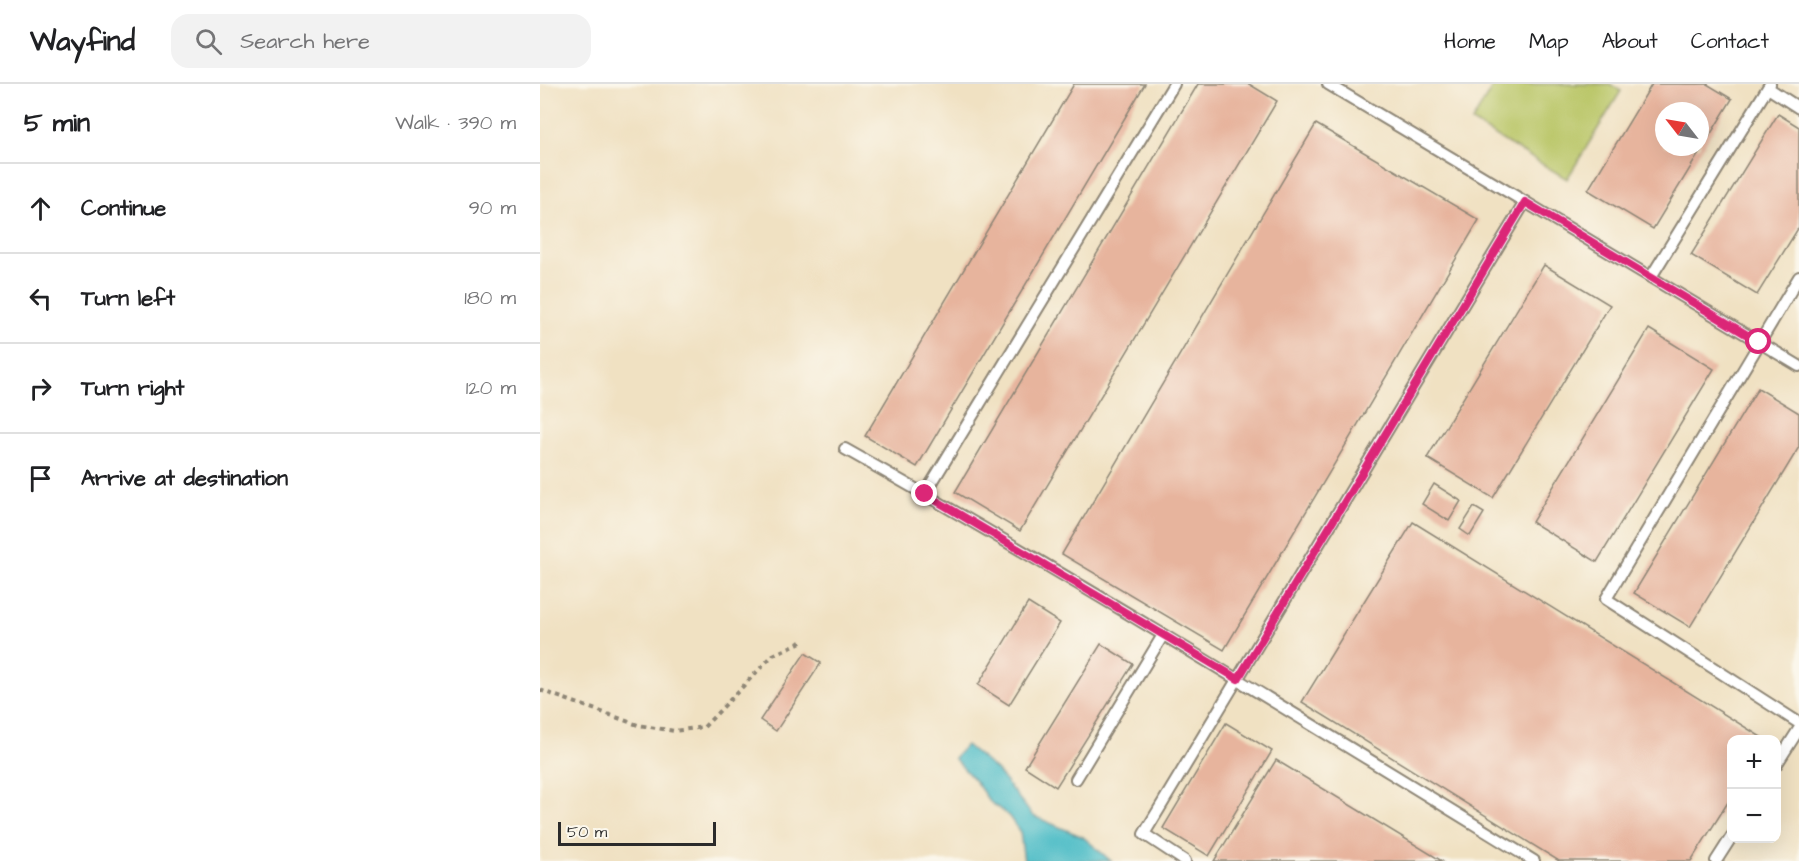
<!DOCTYPE html>
<meta charset="utf-8">
<style>
:root{--surface:#fff;--page:#f2f2f2;--text:#202124;--muted:#757577;--line:#e0e0e0}
body{margin:0;font-family:"Architects Daughter",sans-serif;background:var(--page);color:var(--text)}
.controls{position:absolute;right:18px;bottom:18px;display:grid;overflow:hidden;border-radius:12px;box-shadow:0 6px 24px #0002}
.controls button{width:54px;height:54px;display:grid;place-items:center;padding:0;border:0;border-bottom:2px solid var(--line);background:var(--surface);color:var(--text);font:30px sans-serif}
.compass{position:absolute;left:1115px;top:18px;width:54px;height:54px;border-radius:50%;background:var(--surface);box-shadow:0 6px 24px #0002;rotate:301deg}
.scale{position:absolute;left:18px;bottom:15px;width:158px;box-sizing:border-box;padding-left:6px;border:3px solid #2b2b2b;border-top:0;font-size:16px;line-height:21px;white-space:nowrap;color:#2b2b2b;-webkit-text-stroke:4px #fbf7ec;paint-order:stroke}
.stop{position:absolute;width:18px;height:18px;margin:-14px;border:4px solid #db2777;border-radius:50%;background:#fff}
.stop.end{background:#db2777;border-color:#fff;box-shadow:0 2px 6px #0008}
.list{margin:0;padding:0;list-style:none}
h2{display:flex;justify-content:space-between;align-items:center;height:78px;margin:0;padding:0 24px;font-size:26px}
h2 small{font-size:20px;font-weight:400;color:var(--muted)}
.list li{display:grid;grid-template-columns:39px 1fr auto;gap:18px;align-items:center;box-sizing:border-box;height:90px;padding:0 24px;border-top:2px solid var(--line)}
.list b{display:block;font-size:22px;white-space:nowrap}
.list em{font-size:20px;font-style:normal;color:var(--muted)}
.icon{flex:none;width:33px;height:33px;fill:none;stroke:currentColor;stroke-width:2;stroke-linecap:round;stroke-linejoin:round}
.map{position:relative;flex:none;width:1259px;height:777px;overflow:hidden}
header{display:flex;align-items:center;gap:36px;box-sizing:border-box;height:84px;padding:0 30px;background:var(--surface);border-bottom:2px solid var(--line)}
header strong{font-size:28px}
nav{display:flex;gap:33px;margin-inline-start:auto;font-size:21px}
.search{width:420px;height:54px;background:var(--page);display:flex;align-items:center;gap:15px;box-sizing:border-box;padding:0 21px;border-radius:18px;color:var(--muted);font-size:22px}
main{display:flex}
aside{flex:1;background:var(--surface)}
.map>svg:first-child{display:block}
.pitch{fill:#bac668;stroke:#72784a;stroke-width:1.5}
.water{fill:#4fbdc7;stroke:#3d7479;stroke-width:1.5}
.building{fill:#e7b49d;fill-rule:evenodd}
.lines{fill:none;stroke-linecap:round;stroke-linejoin:round}
.lane-casing{stroke:#8e8676;stroke-width:14}
.path{stroke:#8e8676;stroke-width:4;stroke-dasharray:4.5 4.5;stroke-linecap:butt}
.lane{stroke:#fff;stroke-width:10}
.route{stroke:#db2777;stroke-width:8}
</style>
<header>
<strong>Wayfind</strong>
<div class="search"><svg class="icon" aria-label="search" viewBox="0 0 24 24"><circle cx="10" cy="10" r="6"/><path d="M15 15l6 6"/></svg>Search here</div>
<nav><a>Home</a><a>Map</a><a>About</a><a>Contact</a></nav>
</header>
<main>
<aside>
<h2>5 min<small>Walk · 390 m</small></h2>
<ul class="list">
<li><svg class="icon" aria-label="ahead" viewBox="0 0 24 24"><path d="M12 20V5M6 11l6-6 6 6"/></svg><div><b>Continue</b></div><em>90 m</em></li>
<li><svg class="icon" aria-label="left" viewBox="0 0 24 24"><path d="M17 20v-9H6M10 6l-5 5 5 5"/></svg><div><b>Turn left</b></div><em>180 m</em></li>
<li><svg class="icon" aria-label="right" viewBox="0 0 24 24"><path d="M7 20v-9h11M14 6l5 5-5 5"/></svg><div><b>Turn right</b></div><em>120 m</em></li>
<li><svg class="icon" aria-label="arrive" viewBox="0 0 24 24"><path d="M6 21V4h12l-3 4 3 4H6"/></svg><div><b>Arrive at destination</b></div></li>
</ul>
</aside>
<div class="map">
<svg width="1259" height="777" viewBox="0 0 1259 777">
<rect width="100%" height="100%" fill="#fbf7ec"/>
<filter id="ink" filterUnits="userSpaceOnUse"><feTurbulence type="fractalNoise" baseFrequency=".0167" numOctaves="2"/><feDisplacementMap in="SourceGraphic" scale="12" xChannelSelector="R" yChannelSelector="G"/><feConvolveMatrix kernelMatrix="1 2 1 2 8 2 1 2 1" color-interpolation-filters="sRGB"/></filter>
<filter id="wash" filterUnits="userSpaceOnUse"><feTurbulence type="fractalNoise" baseFrequency=".008" numOctaves="4" result="noise"/><feDisplacementMap in="SourceGraphic" scale="24" xChannelSelector="R" yChannelSelector="G"/><feGaussianBlur stdDeviation="1.35" result="paint"/><feColorMatrix in="noise" values="0 0 0 0 0 0 0 0 0 0 0 0 0 0 0 0 0 1.4 0 .05"/><feComposite in="paint" operator="in"/></filter>
<g filter="url(#wash)">
<rect width="100%" height="100%" fill="#f0e1c2"/>
<!-- pitch -->
<polygon class="pitch" points="954,0 1070,0 1081,7 1027,95 932,38"/>
<!-- water -->
<polygon class="water" points="426,661 456,686 493,732 543,753 571,777 484,777 480,748 468,731 449,717 436,698 414,674"/>
<g id="blocks">
<!-- building -->
<g class="building">
<polygon points="534,0 605,0 377,383 325,352"/>
<polygon points="658,0 709,0 737,17 480,447 415,408"/>
<path d="M1112 0H1167L1192 15 1113 145 1048 106ZM1124 27H1160V63H1124Z"/>
<polygon points="1238,30 1259,43 1259,143 1217,211 1151,171"/>
<polygon points="776,40 939,136 684,566 522,470"/>
<polygon points="1004,181 1070,221 953,414 887,374"/>
<polygon points="1109,245 1174,285 1057,478 992,438"/>
<polygon points="1218,304 1259,329 1259,363 1150,543 1094,509"/>
<polygon points="894,400 921,417 909,437 882,420"/>
<polygon points="934,423 944,429 930,452 920,445"/>
<polygon points="873,438 1226,656 1192,656 1192,712 1151,777 1019,777 762,618"/>
<polygon points="488,519 520,539 469,621 438,601"/>
<polygon points="561,560 593,580 516,703 485,683"/>
<polygon points="265,569 281,579 236,647 220,636"/>
<polygon points="686,639 732,667 669,772 623,744"/>
<polygon points="736,676 902,777 674,777"/>
</g>
</g>
</g>
<g filter="url(#ink)">
<use href="#blocks" fill-opacity="0" stroke="#8e8676" stroke-width="1.5"/>
<g class="lines">
<!-- lane casing -->
<g class="lane-casing">
<g id="lane">
<polyline points="788,0 1259,282"/>
<polyline points="1228,4 1259,24"/>
<polyline points="1111,193 1230,0"/>
<polyline points="1259,193 1066,515 1259,639"/>
<path d="M305 365C538 496 766 637 994 777"/>
<polyline points="385,410 634,0"/>
<polyline points="1236,681 1259,645"/>
<polyline points="536,695 623,551"/>
<polyline points="645,777 604,750 985,118"/>
<polyline points="1176,777 1192,752"/>
</g>
</g>
<!-- path -->
<polyline class="path" points="0,606 98,641 134,647 164,643 233,571 261,558"/>
<!-- lane -->
<use href="#lane" class="lane"/>
</g>
</g>
<g class="lines" filter="url(#ink)">
<!-- route -->
<polyline class="route" points="385,410 698,595 985,118 1219,258"/>
</g>
</svg>
<div class="controls">
<button>+</button>
<button>−</button>
</div>
<svg class="compass" viewBox="-18 -18 36 36"><path d="M0-13l5 13h-10z" fill="#e53935"/><path d="M0 13l5-13h-10z" fill="#757577"/></svg>
<div class="scale">50 m</div>
<div class="stop" style="left:1219px;top:258px"></div>
<div class="stop end" style="left:385px;top:410px"></div>
</div>
</main>
